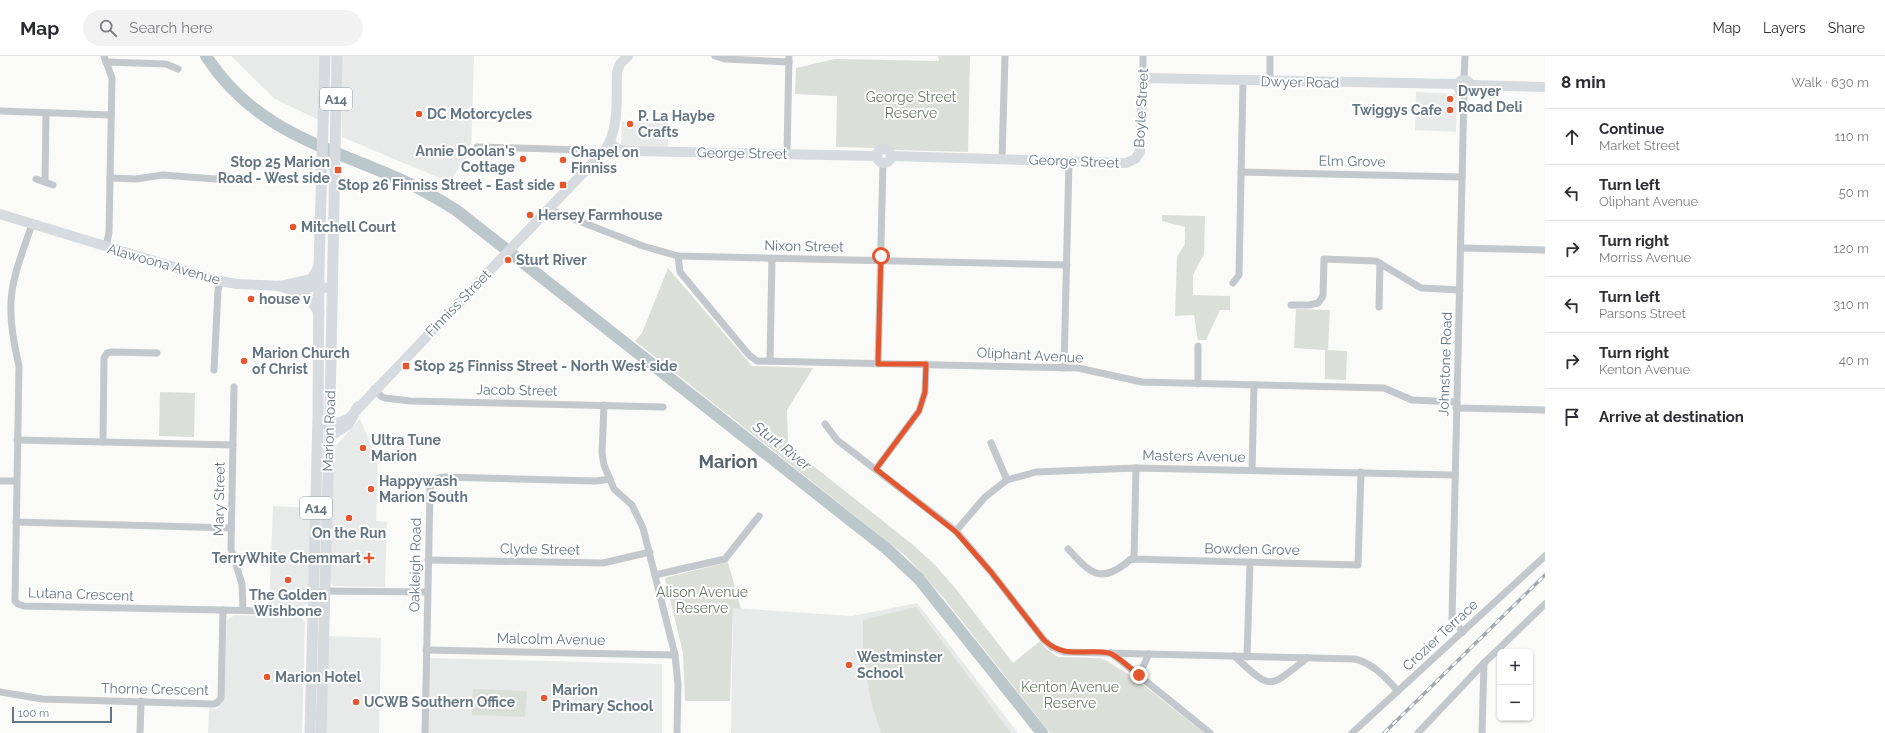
<!DOCTYPE html>
<meta charset="utf-8">
<style>
:root{--surface:#fff;--page:#f2f2f3;--text:#2b2b33;--muted:#7c7c81;--line:#e1e1e2}
body{margin:0;font-family:Raleway,sans-serif;background:var(--page);color:var(--text)}
.controls{position:absolute;right:12px;bottom:12px;display:grid;overflow:hidden;border-radius:6px;box-shadow:0 1px 3px #0004}
.controls button{width:36px;height:36px;display:grid;place-items:center;padding:0;border:0;border-bottom:1px solid var(--line);background:var(--surface);color:var(--text);font:20px sans-serif}
.scale{position:absolute;left:12px;bottom:10px;width:100px;box-sizing:border-box;padding-left:4px;border:2px solid #657683;border-top:0;font-size:11px;line-height:14px;white-space:nowrap;color:#657683;-webkit-text-stroke:3px #fff;paint-order:stroke}
.stop{position:absolute;width:12px;height:12px;margin:-9px;border:3px solid #e4572e;border-radius:50%;background:#fff}
.stop.end{background:#e4572e;border-color:#fff;box-shadow:0 1px 4px #0008}
.list{margin:0;padding:0;list-style:none}
h2{display:flex;justify-content:space-between;align-items:center;height:52px;margin:0;padding:0 16px;font-size:17px}
h2 small{font-size:13px;font-weight:400;color:var(--muted)}
.list li{display:grid;grid-template-columns:26px 1fr auto;gap:12px;align-items:center;box-sizing:border-box;height:56px;padding:0 16px;border-top:1px solid var(--line)}
.list b{display:block;font-size:15px;white-space:nowrap}
.list p{margin:0;font-size:13px;white-space:nowrap;color:var(--muted)}
.list em{font-size:13px;font-style:normal;color:var(--muted)}
.icon{flex:none;width:22px;height:22px;fill:none;stroke:currentColor;stroke-width:2;stroke-linecap:round;stroke-linejoin:round}
.map{position:relative;flex:none;width:1545px;height:677px;overflow:hidden}
header{display:flex;align-items:center;gap:24px;box-sizing:border-box;height:56px;padding:0 20px;background:var(--surface);border-bottom:1px solid var(--line)}
header strong{font-size:19px}
nav{display:flex;gap:22px;margin-inline-start:auto;font-size:14px}
.search{width:280px;height:36px;background:var(--page);display:flex;align-items:center;gap:10px;box-sizing:border-box;padding:0 14px;border-radius:22px;color:var(--muted);font-size:15px}
main{display:flex}
aside{flex:1;background:var(--surface)}
.map>svg:first-child{display:block}
.built{fill:#e8e9e9}
.green{fill:#dadfd7}
.lines{fill:none;stroke-linecap:round;stroke-linejoin:round}
.river{stroke:#bbc7cb;stroke-width:12}
.street{stroke:#c3c8cc;stroke-width:7}
.secondary{stroke:#d6dbdf;stroke-width:10}
.primary{stroke:#d6dbdf;stroke-width:11}
.rail-casing{stroke:#a2aab0;stroke-width:3.5}
.rail{stroke:#fff;stroke-width:2;stroke-dasharray:6;stroke-linecap:butt}
.route{stroke:#e4572e;stroke-width:5}
.poi-dot{fill:#e4572e;stroke:#fff;stroke-width:1.5}
.labels{text-anchor:middle;dominant-baseline:central;stroke-width:4;stroke-linejoin:round;paint-order:stroke}
.shield{fill:#fff;stroke:#939fa8;stroke-width:1}
.shield-label{font-size:13px;font-weight:bold;fill:#657683}
.street-label{font-size:14px;fill:#657683;stroke:#fff}
.poi-label{font-size:14px;font-weight:bold;fill:#657683;stroke:#fff;text-anchor:start}
.park-label{font-size:14px;fill:#687a64;stroke:#fff}
.water-label{font-size:15px;font-style:italic;fill:#60757c;stroke:#fff}
.district-label{font-size:18px;font-weight:bold;fill:#57646e;stroke:#fff}
</style>
<header>
<strong>Map</strong>
<div class="search"><svg class="icon" aria-label="search" viewBox="0 0 24 24"><circle cx="10" cy="10" r="6"/><path d="M15 15l6 6"/></svg>Search here</div>
<nav><a>Map</a><a>Layers</a><a>Share</a></nav>
</header>
<main>
<div class="map">
<svg width="1545" height="677" viewBox="0 0 1545 677">
<rect width="100%" height="100%" fill="#fafaf8"/>
<!-- built -->
<g class="built">
<polygon points="231,0 320,0 319,64 275,43"/>
<polygon points="342,0 474,0 471,96 449,126 342,81"/>
<polygon points="1416,36 1457,38 1456,76 1415,74"/>
<polygon points="622,66 669,67 668,91 621,89"/>
<polygon points="360,363 373,393 378,393 376,465 387,466 385,531 334,530 328,525 333,393"/>
<polygon points="273,450 312,452 308,547 301,552 269,551"/>
<polygon points="917,547 1018,677 731,677 733,552 852,560"/>
<polygon points="235,559 300,561 305,566 302,677 208,677 209,652 217,653 223,644 227,564"/>
<polygon points="328,580 381,582 379,677 325,677"/>
<polygon points="428,602 662,608 662,677 425,677"/>
</g>
<!-- green -->
<g class="green">
<path d="M938 0H970L968 96 894 94C889 90 881 89 876 92L836 91 837 40 795 38 796 12 835 3 939 5Z"/>
<polygon points="1162,159 1205,160 1204,198 1193,219 1193,239 1230,240 1230,254 1220,254 1206,284 1198,284 1194,259 1175,260 1177,201 1185,188 1185,171 1162,165"/>
<polygon points="668,212 752,310 813,312 787,354 788,390 912,488 935,509 956,533 1013,607 1040,585 1047,594 1058,601 1100,602 1107,605 1137,624 1204,677 1050,677 943,541 907,501 635,285 642,277"/>
<polygon points="1296,253 1330,254 1328,294 1347,295 1346,324 1325,323 1325,294 1294,292"/>
<polygon points="160,336 195,337 194,381 159,380"/>
<polygon points="728,506 741,553 733,552 730,645 685,645 683,597 665,522"/>
<polygon points="916,551 1011,677 881,677 871,645 863,596 863,564"/>
<polygon points="473,633 527,635 525,661 472,659"/>
</g>
<g class="lines">
<!-- river -->
<path class="river" d="M206 0C254 74 322 89 397 122 418 131 437 142 456 154L887 493 919 523 1042 677"/>
<!-- street -->
<g class="street">
<polyline points="104,0 112,22 109,176 106,191"/>
<polyline points="715,0 725,3 789,6"/>
<polyline points="106,6 166,8 178,13"/>
<polyline points="1143,22 1143,0"/>
<polyline points="1464,23 1465,0"/>
<polyline points="1270,25 1270,0"/>
<polyline points="0,55 111,59"/>
<polyline points="477,91 584,94 597,103"/>
<polyline points="787,97 789,0"/>
<polyline points="1002,103 1005,0"/>
<polyline points="1241,116 1462,121"/>
<polyline points="110,122 136,123 163,119 215,123 228,120"/>
<polyline points="36,123 53,129"/>
<polyline points="45,126 46,57"/>
<polyline points="548,153 643,190 678,200 1067,209"/>
<path d="M32 168C24 193 12 220 11 246 10 268 14 288 19 310L15 545 18 548 24 550 313 556"/>
<polyline points="1461,192 1545,194"/>
<polyline points="678,200 680,216 749,299 757,305 1078,312 1142,326 1384,332 1412,344 1457,346"/>
<polyline points="1233,227 1239,219 1243,25"/>
<polyline points="1291,249 1309,249 1318,247 1323,240 1324,203 1376,205 1421,232 1460,234"/>
<polyline points="1379,251 1380,207"/>
<polyline points="770,305 772,202"/>
<polyline points="878,308 883,107"/>
<polyline points="1064,312 1069,105"/>
<polyline points="214,314 218,234 220,225"/>
<polyline points="1198,328 1198,290"/>
<polyline points="234,331 231,493 242,528 243,554"/>
<polyline points="374,333 382,341 385,342 410,345 663,351"/>
<polyline points="604,349 602,397 604,409 614,433 632,449 643,472 675,599 678,628 677,677"/>
<polyline points="1456,352 1545,354"/>
<path d="M825 368 837 384 956 475 991 516 1044 584 1052 591 1064 596 1355 603C1374 608 1385 621 1398 635"/>
<polyline points="17,384 233,389"/>
<polyline points="103,386 104,302 107,297 112,296 157,297"/>
<polyline points="991,387 1007,424"/>
<polyline points="876,413 919,355 925,336 926,308"/>
<polyline points="1252,414 1254,329"/>
<polyline points="0,425 16,425"/>
<polyline points="16,466 231,472"/>
<polyline points="956,475 985,441 1007,424 1036,416 1136,412 1454,419"/>
<path d="M1068 493C1091 518 1101 529 1131 503L1358 509 1361 416"/>
<polyline points="1134,503 1136,412"/>
<polyline points="428,504 603,507 650,496"/>
<polyline points="655,519 725,503 759,460"/>
<polyline points="322,535 427,536"/>
<polyline points="1463,576 1452,563 1464,36"/>
<polyline points="426,594 675,599"/>
<polyline points="1111,597 1210,677"/>
<path d="M1234 600C1272 634 1267 634 1307 602"/>
<polyline points="1247,601 1250,506"/>
<polyline points="1139,619 1149,598"/>
<polyline points="0,636 42,643 214,648 218,646 221,642 223,554"/>
<polyline points="140,677 141,645"/>
<path d="M425 677 430 434C431 424 435 422 445 421L596 425 610 423"/>
<polyline points="1352,677 1545,500"/>
<polyline points="1418,677 1484,607 1545,548"/>
<polyline points="1482,677 1484,607"/>
</g>
<!-- secondary -->
<g class="secondary">
<circle cx="1464" cy="30" r="6"/>
<polyline points="1471,29 1545,31"/>
<polyline points="610,87 619,94 634,95 877,100"/>
<circle cx="884" cy="100" r="7"/>
<polyline points="891,100 1126,107 1135,103 1140,96 1143,22 1458,28"/>
<polyline points="0,158 220,225 237,228 331,232"/>
<path d="M323 368 337 367 348 363 605 94C620 72 616 41 617 16L620 8 628 0"/>
</g>
<!-- primary -->
<g class="primary">
<path d="M280 230C301 237 306 235 319 256"/>
<polyline points="282,230 312,223 319,211"/>
<polyline points="329,381 348,368 358,351"/>
<polyline points="310,677 318,361 319,211 325,0"/>
<polyline points="321,677 330,349 337,0"/>
</g>
<!-- rail casing -->
<g class="rail-casing">
<polyline id="rail" points="1384,677 1545,519"/>
</g>
<!-- rail -->
<use href="#rail" class="rail"/>
</g>
<g class="lines">
<!-- route -->
<path class="route" d="M881 200 878 308H926L925 336 919 355 876 413 956 476 991 516 1044 584C1066 604 1084 592 1109 597 1117 599 1132 614 1139 619"/>
</g>
<!-- markers -->
<g class="poi-dot">
<circle cx="1450" cy="43" r="4"/>
<circle cx="1450" cy="54" r="4"/>
<circle cx="419" cy="58" r="4"/>
<circle cx="630" cy="68" r="4"/>
<circle cx="523" cy="103" r="4"/>
<circle cx="563" cy="104" r="4"/>
<rect x="334" y="110" width="8" height="8" rx="2"/>
<rect x="559" y="125" width="8" height="8" rx="2"/>
<circle cx="530" cy="159" r="4"/>
<circle cx="293" cy="171" r="4"/>
<circle cx="508" cy="204" r="4"/>
<circle cx="251" cy="243" r="4"/>
<circle cx="244" cy="305" r="4"/>
<rect x="402" y="306" width="8" height="8" rx="2"/>
<circle cx="363" cy="392" r="4"/>
<circle cx="371" cy="433" r="4"/>
<circle cx="349" cy="462" r="4"/>
<path d="M367 496h4v4h4v4h-4v4h-4v-4h-4v-4h4z"/>
<circle cx="288" cy="524" r="4"/>
<circle cx="849" cy="609" r="4"/>
<circle cx="267" cy="621" r="4"/>
<circle cx="544" cy="642" r="4"/>
<circle cx="356" cy="646" r="4"/>
</g>
<g class="labels">
<!-- shield labels -->
<g class="shield">
<rect x="320" y="32" width="32" height="22" rx="3"/>
<rect x="300" y="441" width="32" height="22" rx="3"/>
</g>
<g class="shield-label">
<text x="336" y="43">A14</text>
<text x="316" y="452">A14</text>
</g>
<!-- street labels -->
<g class="street-label">
<text transform="translate(1300 26) rotate(1)">Dwyer Road</text>
<text transform="translate(1141 52) rotate(-87)">Boyle Street</text>
<text transform="translate(742 97) rotate(1)">George Street</text>
<text transform="translate(1074 105) rotate(2)">George Street</text>
<text transform="translate(1352 105) rotate(1)">Elm Grove</text>
<text transform="translate(804 190) rotate(1)">Nixon Street</text>
<text transform="translate(164 208) rotate(16)">Alawoona Avenue</text>
<text transform="translate(458 247) rotate(-46)">Finniss Street</text>
<text transform="translate(1030 299) rotate(3)">Oliphant Avenue</text>
<text transform="translate(1445 308) rotate(-88)">Johnstone Road</text>
<text transform="translate(517 334) rotate(1)">Jacob Street</text>
<text transform="translate(329 375) rotate(-88)">Marion Road</text>
<text transform="translate(1194 400) rotate(1)">Masters Avenue</text>
<text transform="translate(219 443) rotate(-89)">Mary Street</text>
<text transform="translate(540 493) rotate(1)">Clyde Street</text>
<text transform="translate(1252 493) rotate(1)">Bowden Grove</text>
<text transform="translate(415 509) rotate(-89)">Oakleigh Road</text>
<text transform="translate(81 538) rotate(2)">Lutana Crescent</text>
<text transform="translate(1440 579) rotate(-43)">Crozier Terrace</text>
<text transform="translate(551 583) rotate(1)">Malcolm Avenue</text>
<text transform="translate(155 633) rotate(1)">Thorne Crescent</text>
</g>
<!-- poi labels -->
<g class="poi-label">
<text x="1458" y="35">Dwyer<tspan x="1458" dy="16">Road Deli</tspan></text>
<text x="1442" y="54" text-anchor="end">Twiggys Cafe</text>
<text x="427" y="58">DC Motorcycles</text>
<text x="638" y="60">P. La Haybe<tspan x="638" dy="16">Crafts</tspan></text>
<text x="515" y="95" text-anchor="end">Annie Doolan's<tspan x="515" dy="16">Cottage</tspan></text>
<text x="571" y="96">Chapel on<tspan x="571" dy="16">Finniss</tspan></text>
<text x="330" y="106" text-anchor="end">Stop 25 Marion<tspan x="330" dy="16">Road - West side</tspan></text>
<text x="555" y="129" text-anchor="end">Stop 26 Finniss Street - East side</text>
<text x="538" y="159">Hersey Farmhouse</text>
<text x="301" y="171">Mitchell Court</text>
<text x="516" y="204">Sturt River</text>
<text x="259" y="243">house v</text>
<text x="252" y="297">Marion Church<tspan x="252" dy="16">of Christ</tspan></text>
<text x="414" y="310">Stop 25 Finniss Street - North West side</text>
<text x="371" y="384">Ultra Tune<tspan x="371" dy="16">Marion</tspan></text>
<text x="379" y="425">Happywash<tspan x="379" dy="16">Marion South</tspan></text>
<text x="349" y="477" text-anchor="middle">On the Run</text>
<text x="361" y="502" text-anchor="end">TerryWhite Chemmart</text>
<text x="288" y="539" text-anchor="middle">The Golden<tspan x="288" dy="16">Wishbone</tspan></text>
<text x="857" y="601">Westminster<tspan x="857" dy="16">School</tspan></text>
<text x="275" y="621">Marion Hotel</text>
<text x="552" y="634">Marion<tspan x="552" dy="16">Primary School</tspan></text>
<text x="364" y="646">UCWB Southern Office</text>
</g>
<!-- park labels -->
<g class="park-label">
<text x="911" y="41">George Street<tspan x="911" dy="16">Reserve</tspan></text>
<text x="702" y="536">Alison Avenue<tspan x="702" dy="16">Reserve</tspan></text>
<text x="1070" y="631">Kenton Avenue<tspan x="1070" dy="16">Reserve</tspan></text>
</g>
<!-- water labels -->
<g class="water-label">
<text transform="translate(782 390) rotate(38)">Sturt River</text>
</g>
<!-- district labels -->
<g class="district-label">
<text x="728" y="405">Marion</text>
</g>
</g>
</svg>
<div class="controls">
<button>+</button>
<button>−</button>
</div>
<div class="scale">100 m</div>
<div class="stop" style="left:881px;top:200px"></div>
<div class="stop end" style="left:1139px;top:619px"></div>
</div>
<aside>
<h2>8 min<small>Walk · 630 m</small></h2>
<ul class="list">
<li><svg class="icon" aria-label="ahead" viewBox="0 0 24 24"><path d="M12 20V5M6 11l6-6 6 6"/></svg><div><b>Continue</b><p>Market Street</p></div><em>110 m</em></li>
<li><svg class="icon" aria-label="left" viewBox="0 0 24 24"><path d="M17 20v-9H6M10 6l-5 5 5 5"/></svg><div><b>Turn left</b><p>Oliphant Avenue</p></div><em>50 m</em></li>
<li><svg class="icon" aria-label="right" viewBox="0 0 24 24"><path d="M7 20v-9h11M14 6l5 5-5 5"/></svg><div><b>Turn right</b><p>Morriss Avenue</p></div><em>120 m</em></li>
<li><svg class="icon" aria-label="left" viewBox="0 0 24 24"><path d="M17 20v-9H6M10 6l-5 5 5 5"/></svg><div><b>Turn left</b><p>Parsons Street</p></div><em>310 m</em></li>
<li><svg class="icon" aria-label="right" viewBox="0 0 24 24"><path d="M7 20v-9h11M14 6l5 5-5 5"/></svg><div><b>Turn right</b><p>Kenton Avenue</p></div><em>40 m</em></li>
<li><svg class="icon" aria-label="arrive" viewBox="0 0 24 24"><path d="M6 21V4h12l-3 4 3 4H6"/></svg><div><b>Arrive at destination</b></div></li>
</ul>
</aside>
</main>
